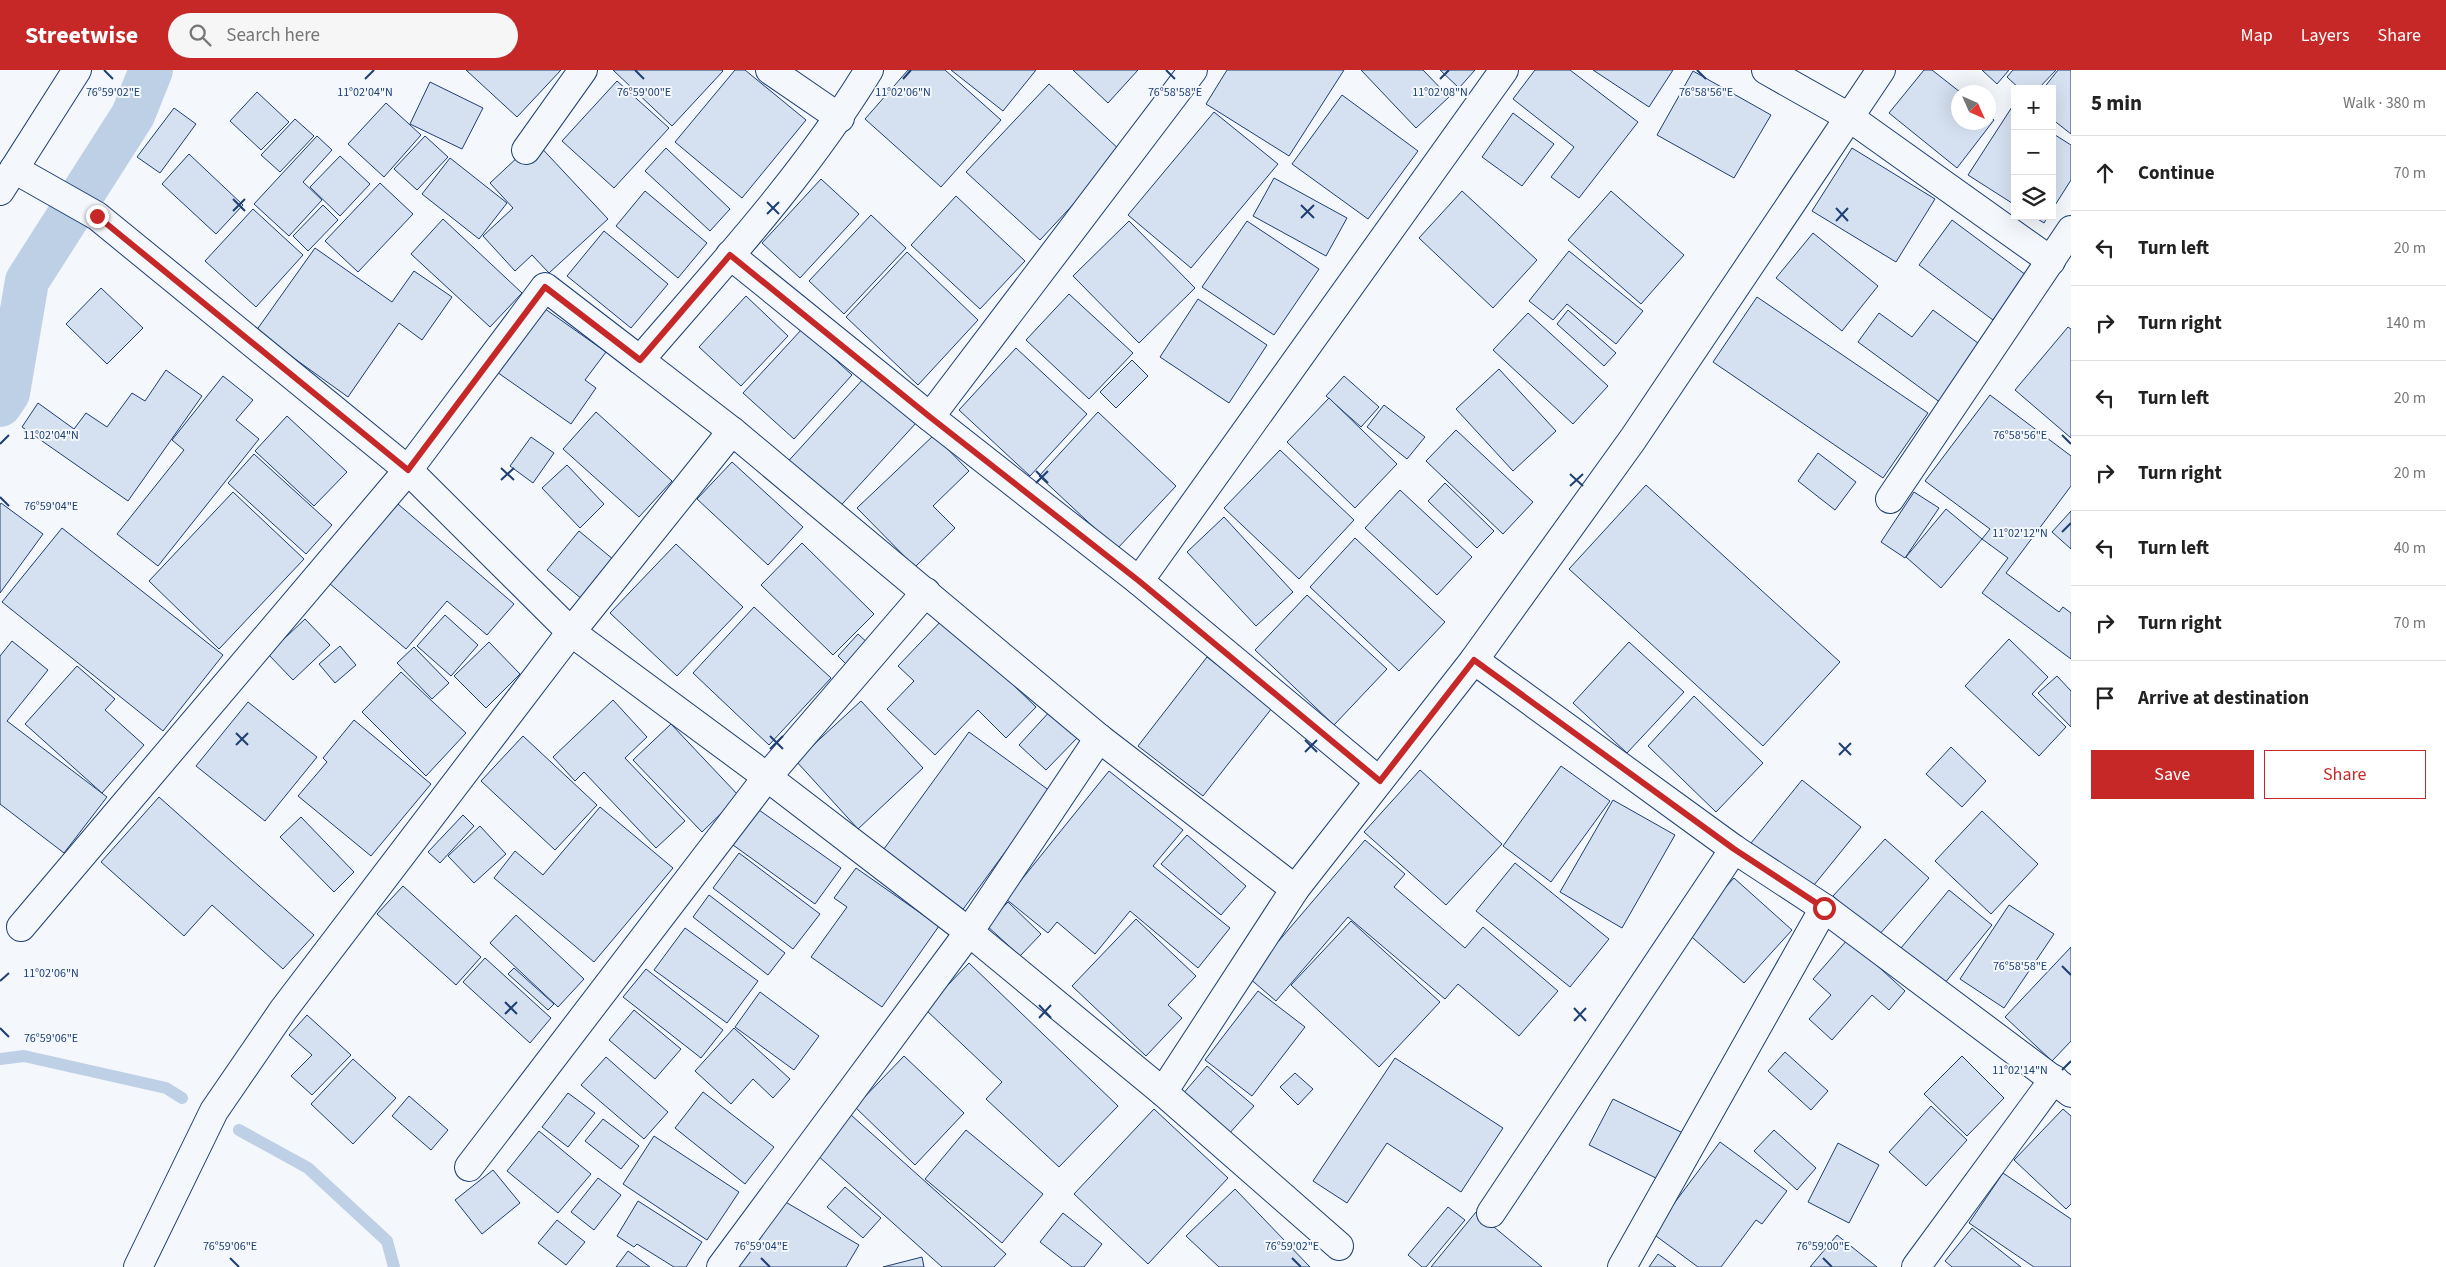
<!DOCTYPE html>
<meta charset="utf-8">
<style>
:root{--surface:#fff;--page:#f6f6f6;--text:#222;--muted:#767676;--line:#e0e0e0;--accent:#c62828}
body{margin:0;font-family:"Source Sans 3",sans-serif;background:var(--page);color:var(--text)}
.controls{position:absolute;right:15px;top:15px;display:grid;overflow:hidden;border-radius:0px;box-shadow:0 5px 20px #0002}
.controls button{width:45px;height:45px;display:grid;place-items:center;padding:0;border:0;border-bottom:1px solid var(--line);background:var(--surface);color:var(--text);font:25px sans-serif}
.compass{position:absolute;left:1951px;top:15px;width:45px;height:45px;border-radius:50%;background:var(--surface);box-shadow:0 5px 20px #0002;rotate:135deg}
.stop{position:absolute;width:15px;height:15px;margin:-11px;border:4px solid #c62828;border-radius:50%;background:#fff}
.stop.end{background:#c62828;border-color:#fff;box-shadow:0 1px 5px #0008}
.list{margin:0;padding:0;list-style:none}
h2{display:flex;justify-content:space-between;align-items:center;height:65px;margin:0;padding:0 20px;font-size:21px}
h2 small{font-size:16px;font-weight:400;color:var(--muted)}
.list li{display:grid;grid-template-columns:32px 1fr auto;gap:15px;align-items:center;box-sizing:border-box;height:75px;padding:0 20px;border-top:1px solid var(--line)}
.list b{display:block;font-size:19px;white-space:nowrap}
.list em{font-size:16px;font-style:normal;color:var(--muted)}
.actions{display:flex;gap:10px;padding:15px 20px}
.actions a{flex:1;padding:11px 0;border:1px solid var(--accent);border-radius:0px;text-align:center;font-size:18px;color:var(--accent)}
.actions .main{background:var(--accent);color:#fff}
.icon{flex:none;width:28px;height:28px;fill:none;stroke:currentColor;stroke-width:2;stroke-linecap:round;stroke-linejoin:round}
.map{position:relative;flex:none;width:2071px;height:1197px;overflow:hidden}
header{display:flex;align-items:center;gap:30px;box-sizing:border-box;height:70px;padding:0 25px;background:var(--accent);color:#fff}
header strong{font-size:24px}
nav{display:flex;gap:28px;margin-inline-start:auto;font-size:18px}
.search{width:350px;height:45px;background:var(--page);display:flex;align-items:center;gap:12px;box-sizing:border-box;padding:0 18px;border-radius:28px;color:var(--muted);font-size:19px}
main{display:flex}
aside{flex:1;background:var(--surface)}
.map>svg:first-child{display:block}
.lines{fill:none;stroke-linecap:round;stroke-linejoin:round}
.stream{stroke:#bed0e5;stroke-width:12}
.canal{stroke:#bed0e5;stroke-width:44}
.building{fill:#d5e0f0;stroke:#1d3f73}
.minor-casing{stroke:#1d3f73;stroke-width:30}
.minor{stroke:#f4f7fb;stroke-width:28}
.route{stroke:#c62828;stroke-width:6}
.ticks{fill:none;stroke:#1d3f73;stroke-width:2}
.ticks-label{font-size:12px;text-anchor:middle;fill:#1d3f73;stroke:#f4f7fb;stroke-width:4;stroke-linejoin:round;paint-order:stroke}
</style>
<header>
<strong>Streetwise</strong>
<div class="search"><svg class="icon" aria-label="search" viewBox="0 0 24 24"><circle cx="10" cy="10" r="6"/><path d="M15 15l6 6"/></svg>Search here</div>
<nav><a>Map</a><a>Layers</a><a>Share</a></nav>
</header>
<main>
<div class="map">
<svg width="2071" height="1197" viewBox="0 0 2071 1197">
<rect width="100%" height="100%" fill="#f4f7fb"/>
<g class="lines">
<!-- stream -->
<g class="stream">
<polyline points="0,989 24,986 166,1018 182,1028"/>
<polyline points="239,1060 308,1098 387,1171 394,1197"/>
</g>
<!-- canal -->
<polyline class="canal" points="0,335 8,323 27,211 133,45 151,0"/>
</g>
<!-- building -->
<g class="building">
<polygon points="466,0 561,0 517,47"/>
<polygon points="613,0 722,0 723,1 672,56"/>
<polygon points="735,0 745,0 806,50 742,128 675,72"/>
<polygon points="908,0 945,0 1001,50 941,117 865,49"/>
<polygon points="951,0 1036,0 1003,41"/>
<polygon points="1073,0 1138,0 1108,33"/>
<polygon points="1227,0 1344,0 1289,86 1206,34"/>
<polygon points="1361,0 1423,0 1449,27 1416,58"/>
<polygon points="1440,0 1475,0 1459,18"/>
<polygon points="1535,0 1570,0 1638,52 1579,128 1551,107 1574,77 1513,29"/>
<polygon points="1593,0 1673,0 1649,37"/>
<polygon points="1924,0 1932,0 1960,22 1958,52 1988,52 1988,45 1994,50 1957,98 1889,43"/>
<polygon points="1982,0 2009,0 1997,14"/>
<polygon points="2013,0 2056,0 2038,19 2020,19 2007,7"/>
<polygon points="2058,0 2071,0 2071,64 2052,49 2052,19 2043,19"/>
<polygon points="1693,1 1771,45 1734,108 1657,65"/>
<polygon points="617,11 669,58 614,118 562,71"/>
<polygon points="430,12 483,38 462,79 410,54"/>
<polygon points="1049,14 1122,82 1040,170 966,102"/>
<polygon points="257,22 289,52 261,80 230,51"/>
<polygon points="1342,25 1418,81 1368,149 1292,94"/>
<polygon points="386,33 421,65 384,107 348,74"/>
<polygon points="2012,37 2015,39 2015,135 1968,105"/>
<polygon points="174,38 196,54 160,103 137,87"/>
<polygon points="1214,42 1278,94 1191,198 1128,145"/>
<polygon points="1513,43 1554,74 1522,116 1482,87"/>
<polygon points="295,49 314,66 280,102 261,85"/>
<polygon points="2052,63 2071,75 2071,110 2052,140"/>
<polygon points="317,66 332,80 303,112 322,130 289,166 254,134"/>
<polygon points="425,66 448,87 417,120 394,99"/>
<polygon points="535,71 608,149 549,203 532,185 515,201 483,166 513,138 490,113"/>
<polygon points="666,78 730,139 710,161 645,101"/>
<polygon points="1852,78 1935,129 1896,192 1812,141"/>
<polygon points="189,84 243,135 216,164 162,114"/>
<polygon points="340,86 370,114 340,146 310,117"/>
<polygon points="450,88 507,133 479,169 422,124"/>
<polygon points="1274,108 1347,148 1326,186 1253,146"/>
<polygon points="821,109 859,144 800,208 762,173"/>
<polygon points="380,113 413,144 358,202 325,171"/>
<polygon points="645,121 707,173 678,208 616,156"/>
<polygon points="1462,121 1537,190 1493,238 1419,168"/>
<polygon points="1611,121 1684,185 1641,234 1568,170"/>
<polygon points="956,126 1025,191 980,239 911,175"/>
<polygon points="323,135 338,150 308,181 293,166"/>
<polygon points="253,139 303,185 256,237 205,191"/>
<polygon points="871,145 906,178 844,244 809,211"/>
<polygon points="2033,146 2048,146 2044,153"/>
<polygon points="443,149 522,223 490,257 411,184"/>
<polygon points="1952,150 2026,205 1993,250 1919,195"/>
<polygon points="1129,151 1195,218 1139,273 1073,206"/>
<polygon points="1247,151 1319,199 1274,265 1202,217"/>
<polygon points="604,161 668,214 631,258 567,206"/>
<polygon points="1813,163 1878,216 1842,261 1776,208"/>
<polygon points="315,178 392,232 414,201 452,227 422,270 399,253 348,327 256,261"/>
<polygon points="1569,181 1643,241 1616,274 1567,234 1553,250 1529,231"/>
<polygon points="907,182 978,250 918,315 846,247"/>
<polygon points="101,218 143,258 107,294 66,254"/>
<polygon points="1069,224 1133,283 1089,329 1026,270"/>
<polygon points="746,226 788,266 741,316 699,277"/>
<polygon points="1757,227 1928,343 1883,408 1713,292"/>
<polygon points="1198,229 1267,275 1229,333 1160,287"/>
<polygon points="541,236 606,282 585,310 596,318 571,354 494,300"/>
<polygon points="1568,240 1616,283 1604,296 1557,254"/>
<polygon points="1933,240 1982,276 1941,333 1858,272 1879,243 1912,267"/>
<polygon points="1528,243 1608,316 1573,354 1493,280"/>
<polygon points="2068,257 2071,259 2071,368 2015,320"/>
<polygon points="802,259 852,305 794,369 743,323"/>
<polygon points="1016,278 1087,344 1030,406 959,340"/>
<polygon points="1132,290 1148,306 1116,338 1100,322"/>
<polygon points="1499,299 1556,361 1513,401 1456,339"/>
<polygon points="166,300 202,326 128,431 22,357 38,333 74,359 86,343 107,357 132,323 145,331"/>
<polygon points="223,306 253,330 236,350 259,369 158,496 117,464 184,380 172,370"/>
<polygon points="1344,306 1379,337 1361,357 1326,326"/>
<polygon points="865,307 916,353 834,443 783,397"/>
<polygon points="1990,325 2071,386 2071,416 2006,503 2059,542 2063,537 2071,543 2071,589 1982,523 2008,488 1982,469 1990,459 1925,411"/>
<polygon points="1329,328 1397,394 1355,438 1287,372"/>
<polygon points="1384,335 1425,367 1407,389 1367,357"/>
<polygon points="596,342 672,411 639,447 563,379"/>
<polygon points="1098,342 1176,416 1117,479 1039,406"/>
<polygon points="287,346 347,402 314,436 255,381"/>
<polygon points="1456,360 1533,432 1503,464 1426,391"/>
<polygon points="934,365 969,401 933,436 955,458 915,497 857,438"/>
<polygon points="531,367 554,383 533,413 510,396"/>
<polygon points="1280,380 1354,450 1299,509 1224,438"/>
<polygon points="1818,383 1856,412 1835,440 1798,411"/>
<polygon points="254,384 332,455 306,484 228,413"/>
<polygon points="732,392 803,457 768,495 697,429"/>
<polygon points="567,395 604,434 580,458 542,418"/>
<polygon points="1445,413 1494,461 1477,478 1428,431"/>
<polygon points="1646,415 1840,592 1763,676 1569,499"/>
<polygon points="1400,420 1472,487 1437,525 1365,458"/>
<polygon points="233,422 304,489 219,579 149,511"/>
<polygon points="1914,422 1939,438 1905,488 1881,472"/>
<polygon points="1,433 43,464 0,523 0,435"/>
<polygon points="398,434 514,534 487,565 447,531 406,579 329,513"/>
<polygon points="1946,439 1982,469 1941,518 1906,487"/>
<polygon points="2071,441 2071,479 2052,462"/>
<polygon points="1224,447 1293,522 1256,556 1187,482"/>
<polygon points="62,458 223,585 163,661 2,532"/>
<polygon points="579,461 620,495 588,534 547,500"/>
<polygon points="1355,468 1445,552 1399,601 1310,517"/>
<polygon points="802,473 874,544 833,585 761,515"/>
<polygon points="676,474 743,537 677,606 610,543"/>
<polygon points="1307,525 1387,599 1334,655 1255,580"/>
<polygon points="754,537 831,608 769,675 693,603"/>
<polygon points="445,545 478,575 451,606 417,576"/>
<polygon points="944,548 1036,637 1006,668 978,640 935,685 887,639 914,611 898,596"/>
<polygon points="305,549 330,575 293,610 268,584"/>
<polygon points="858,564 871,576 850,598 838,586"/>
<polygon points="2009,569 2048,607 2032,624 2066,657 2039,686 1965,616"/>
<polygon points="12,571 48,600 7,651 107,727 64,783 0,734 0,586"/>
<polygon points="489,572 520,604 486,638 454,606"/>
<polygon points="1629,572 1684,622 1627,683 1573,633"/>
<polygon points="340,576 356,595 335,613 319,594"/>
<polygon points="414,577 449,613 432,629 397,593"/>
<polygon points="1207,587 1272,638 1203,726 1138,676"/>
<polygon points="77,596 115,629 105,640 144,675 102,723 25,654"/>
<polygon points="401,602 466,663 426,706 362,642"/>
<polygon points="2057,606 2071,621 2071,657 2038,623"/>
<polygon points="1694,626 1763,693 1716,742 1648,676"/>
<polygon points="613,630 647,667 625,688 685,751 656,778 584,702 575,711 553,687"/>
<polygon points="861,631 923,698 858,759 796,691"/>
<polygon points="248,632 317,687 265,751 196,696"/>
<polygon points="1052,639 1080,665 1046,700 1019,675"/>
<polygon points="354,650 431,714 371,786 298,726 327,692 323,688"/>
<polygon points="671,654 739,726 702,762 633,690"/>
<polygon points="969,662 1050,721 961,842 881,783"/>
<polygon points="523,666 597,735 555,780 481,711"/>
<polygon points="1951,677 1986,711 1962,737 1926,704"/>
<polygon points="1561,696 1610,731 1551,812 1503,776"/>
<polygon points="1420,700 1502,774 1446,835 1364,762"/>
<polygon points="1109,701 1183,760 1153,796 1230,858 1198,898 1130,841 1095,884 1057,852 1048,863 1006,829"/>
<polygon points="1802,710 1861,757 1810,820 1751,773"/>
<polygon points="159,727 314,865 283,899 212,835 184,866 101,792"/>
<polygon points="1613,730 1675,765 1622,858 1560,822"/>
<polygon points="600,737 673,798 594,892 494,808 515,781 543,805"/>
<polygon points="759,740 841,798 815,834 733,775"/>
<polygon points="1982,741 2038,794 1991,844 1935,791"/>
<polygon points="463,745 474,756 440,793 428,782"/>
<polygon points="301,747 354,802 334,822 280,767"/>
<polygon points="480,756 506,784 474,813 448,786"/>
<polygon points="1187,765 1246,816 1221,845 1161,794"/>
<polygon points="1885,769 1929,808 1878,866 1833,826"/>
<polygon points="1365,770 1405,804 1394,817 1465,878 1483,857 1558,921 1519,966 1458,914 1445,929 1348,847 1276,931 1248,907"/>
<polygon points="739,783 820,844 793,879 713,818"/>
<polygon points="1515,793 1609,869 1570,917 1476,841"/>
<polygon points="856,798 939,856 882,937 811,887 847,837 834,828"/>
<polygon points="1734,808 1792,860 1744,913 1685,861"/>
<polygon points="403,816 481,887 456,915 377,844"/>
<polygon points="1949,820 1992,855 1944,914 1901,878"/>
<polygon points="709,825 785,883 768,905 693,847"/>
<polygon points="1008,832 1041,864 1020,886 986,855"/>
<polygon points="2009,835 2054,864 2004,938 1960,909"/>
<polygon points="516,845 584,909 558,937 490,873"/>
<polygon points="1136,849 1196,906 1168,935 1182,948 1146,986 1072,916"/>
<polygon points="1351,851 1440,932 1379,997 1291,915"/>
<polygon points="685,858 758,911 727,953 654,900"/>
<polygon points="1848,869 1905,921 1889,940 1872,925 1832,970 1809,949 1831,925 1813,909"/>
<polygon points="2071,877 2071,971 2052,991 2005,947"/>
<polygon points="485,888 551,948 530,973 463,912"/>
<polygon points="969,893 1118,1036 1059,1097 986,1029 1002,1012 925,939"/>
<polygon points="514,898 554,934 548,940 508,904"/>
<polygon points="646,899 723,960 701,988 623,927"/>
<polygon points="1258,921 1305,957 1252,1026 1205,990"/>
<polygon points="760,922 819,966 794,1000 735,957"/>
<polygon points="634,940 681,979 655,1009 609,970"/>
<polygon points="307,945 351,985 312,1025 291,1006 312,985 289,965"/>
<polygon points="734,958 790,1009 773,1028 753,1009 731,1034 695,1001"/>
<polygon points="1785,982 1828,1021 1811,1040 1768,1001"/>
<polygon points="904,986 964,1043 915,1095 855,1037"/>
<polygon points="1962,986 2004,1028 1967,1066 1924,1024"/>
<polygon points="606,987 668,1042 644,1069 581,1015"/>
<polygon points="1395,988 1503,1058 1461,1122 1387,1073 1347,1133 1313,1111"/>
<polygon points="353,989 396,1028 353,1074 311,1034"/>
<polygon points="1207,996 1254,1036 1227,1066 1181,1026"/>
<polygon points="1295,1003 1313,1019 1298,1035 1280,1017"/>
<polygon points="703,1022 774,1077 745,1114 675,1058"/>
<polygon points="568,1023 595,1043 568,1077 542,1057"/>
<polygon points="409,1026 448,1060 431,1080 392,1046"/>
<polygon points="1613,1029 1685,1064 1662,1111 1589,1075"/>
<polygon points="1931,1036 1967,1070 1926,1116 1889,1082"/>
<polygon points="1154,1039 1228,1108 1148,1194 1074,1124"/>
<polygon points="2063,1039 2071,1046 2071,1134 2066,1139 2014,1090"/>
<polygon points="851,1045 1006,1184 994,1197 942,1197 816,1084"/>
<polygon points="603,1049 639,1076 621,1099 585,1071"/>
<polygon points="966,1060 1043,1124 1002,1173 925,1109"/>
<polygon points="1774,1060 1816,1098 1797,1120 1754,1081"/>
<polygon points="539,1061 591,1104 558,1143 507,1101"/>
<polygon points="654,1066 739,1122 707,1170 623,1114"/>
<polygon points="1720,1072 1787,1121 1762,1154 1756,1150 1721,1197 1698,1197 1652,1163"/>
<polygon points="1838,1073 1879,1095 1849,1153 1808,1132"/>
<polygon points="493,1100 520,1133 482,1164 455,1130"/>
<polygon points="2003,1103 2071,1149 2071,1197 2034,1197 1969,1153"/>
<polygon points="598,1108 621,1125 594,1160 571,1142"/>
<polygon points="845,1117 881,1148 863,1168 827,1137"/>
<polygon points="1235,1119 1310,1197 1219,1197 1186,1166"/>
<polygon points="777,1127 859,1175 846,1197 736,1197"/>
<polygon points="638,1131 702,1172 686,1197 674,1197 637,1174 634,1177 617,1166"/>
<polygon points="1448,1137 1465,1150 1426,1197 1422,1197 1408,1185"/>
<polygon points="1476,1142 1542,1197 1431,1197"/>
<polygon points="1063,1143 1102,1174 1084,1197 1072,1197 1040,1172"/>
<polygon points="557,1150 585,1172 566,1195 538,1173"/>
<polygon points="1972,1158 2021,1197 1952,1197 1945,1191"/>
<polygon points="1837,1165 1877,1197 1810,1197"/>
<polygon points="628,1181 650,1197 616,1197"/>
<polygon points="1658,1184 1676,1197 1649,1197"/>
<polygon points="922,1187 924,1197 883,1197"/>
</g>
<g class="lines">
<!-- minor casing -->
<g class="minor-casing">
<g id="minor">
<polyline points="770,0 840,48"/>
<polyline points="1766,0 1849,47 2051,191"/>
<polyline points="526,80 583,0"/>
<polyline points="14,99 97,146 408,400 571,562 767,707 969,862 1163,1022 1295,819 1474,590 1633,369 1881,0"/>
<polyline points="0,121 77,0"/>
<polyline points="730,185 930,347 1139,511 1379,711"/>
<polyline points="640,290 732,361 1099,668 1295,819"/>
<polyline points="930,347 1193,0"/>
<polyline points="1890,429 2071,160"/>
<polyline points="1139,511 1504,0"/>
<polyline points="1474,590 1734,779 1824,838 2071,1023"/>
<path d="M21 857 408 400 545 217 640 290C720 197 805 105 869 0"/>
<polyline points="1163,1022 1339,1176"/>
<polyline points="469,1097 767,707 926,522"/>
<polyline points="1491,1143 1734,779"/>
<polyline points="138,1197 214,1041 284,939 571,562 732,361"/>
<polyline points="721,1197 969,862 1099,668"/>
<polyline points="1622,1197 1824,838"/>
<polyline points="1916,1197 2054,1009"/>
</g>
</g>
<!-- minor -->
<use href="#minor" class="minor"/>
</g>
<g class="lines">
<!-- route -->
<polyline class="route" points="97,146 408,400 545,217 640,290 730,185 930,347 1139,511 1380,711 1474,590 1734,779 1824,838"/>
</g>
<!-- ticks -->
<path class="ticks" d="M104 0 113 9M635 0 644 9M1166 0 1175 9M1697 0 1706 9M365 9 374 0M903 9 911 0M1440 9 1449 0M233 129 245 141M767 132 779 144M1301 135 1314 148M1836 138 1848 151M233 141 245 129M767 144 779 132M1301 148 1314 135M1836 151 1848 138M2062 365 2071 374M0 374 9 365M501 398 514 410M1036 401 1048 413M1570 404 1583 416M501 410 514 398M1036 413 1048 401M1570 416 1583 404M0 427 9 436M2062 462 2071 453M236 663 248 675M770 666 783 679M1305 670 1317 682M1839 673 1851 685M236 675 248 663M770 679 783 666M1305 682 1317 670M1839 685 1851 673M2062 896 2071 905M0 911 9 903M505 932 517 944M1039 935 1051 948M1574 938 1586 951M505 944 517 932M1039 948 1051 935M1574 951 1586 938M0 958 9 967M2062 1000 2071 991M230 1188 239 1197M761 1188 770 1197M1292 1188 1301 1197M1823 1188 1832 1197"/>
<g class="ticks-label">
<text x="113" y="26">76°59'02"E</text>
<text x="365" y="26">11°02'04"N</text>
<text x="644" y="26">76°59'00"E</text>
<text x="1175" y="26">76°58'58"E</text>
<text x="1440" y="26">11°02'08"N</text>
<text x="1706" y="26">76°58'56"E</text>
<text x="903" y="26">11°02'06"N</text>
<text x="2020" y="369">76°58'56"E</text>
<text x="51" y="369">11°02'04"N</text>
<text x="51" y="440">76°59'04"E</text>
<text x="2020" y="467">11°02'12"N</text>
<text x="2020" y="900">76°58'58"E</text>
<text x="51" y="907">11°02'06"N</text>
<text x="51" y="972">76°59'06"E</text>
<text x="2020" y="1004">11°02'14"N</text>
<text x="230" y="1180">76°59'06"E</text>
<text x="761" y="1180">76°59'04"E</text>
<text x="1292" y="1180">76°59'02"E</text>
<text x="1823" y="1180">76°59'00"E</text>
</g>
</svg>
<div class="controls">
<button>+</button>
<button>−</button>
<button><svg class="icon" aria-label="layers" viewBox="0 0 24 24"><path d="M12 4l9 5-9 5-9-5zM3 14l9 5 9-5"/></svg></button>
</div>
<svg class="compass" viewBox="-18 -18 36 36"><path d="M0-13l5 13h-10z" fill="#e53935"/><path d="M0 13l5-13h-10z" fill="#767676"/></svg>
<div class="stop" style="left:1824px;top:838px"></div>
<div class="stop end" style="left:97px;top:146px"></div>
</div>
<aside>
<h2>5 min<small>Walk · 380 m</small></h2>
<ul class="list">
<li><svg class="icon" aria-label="ahead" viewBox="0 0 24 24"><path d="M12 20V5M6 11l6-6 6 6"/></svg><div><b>Continue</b></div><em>70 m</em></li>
<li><svg class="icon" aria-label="left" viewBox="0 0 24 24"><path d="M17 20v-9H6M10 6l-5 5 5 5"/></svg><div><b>Turn left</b></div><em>20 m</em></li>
<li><svg class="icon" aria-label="right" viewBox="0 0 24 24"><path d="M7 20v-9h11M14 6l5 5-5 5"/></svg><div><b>Turn right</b></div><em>140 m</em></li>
<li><svg class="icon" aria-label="left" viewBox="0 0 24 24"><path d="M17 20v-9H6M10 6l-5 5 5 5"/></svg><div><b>Turn left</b></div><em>20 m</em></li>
<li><svg class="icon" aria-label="right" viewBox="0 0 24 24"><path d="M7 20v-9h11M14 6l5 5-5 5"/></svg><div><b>Turn right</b></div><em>20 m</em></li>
<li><svg class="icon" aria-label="left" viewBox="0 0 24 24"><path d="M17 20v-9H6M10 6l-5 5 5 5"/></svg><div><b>Turn left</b></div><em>40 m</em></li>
<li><svg class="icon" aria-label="right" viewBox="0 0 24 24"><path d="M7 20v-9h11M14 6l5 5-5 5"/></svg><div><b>Turn right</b></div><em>70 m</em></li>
<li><svg class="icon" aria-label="arrive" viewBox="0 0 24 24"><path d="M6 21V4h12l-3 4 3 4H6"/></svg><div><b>Arrive at destination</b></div></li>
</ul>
<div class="actions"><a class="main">Save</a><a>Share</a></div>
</aside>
</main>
